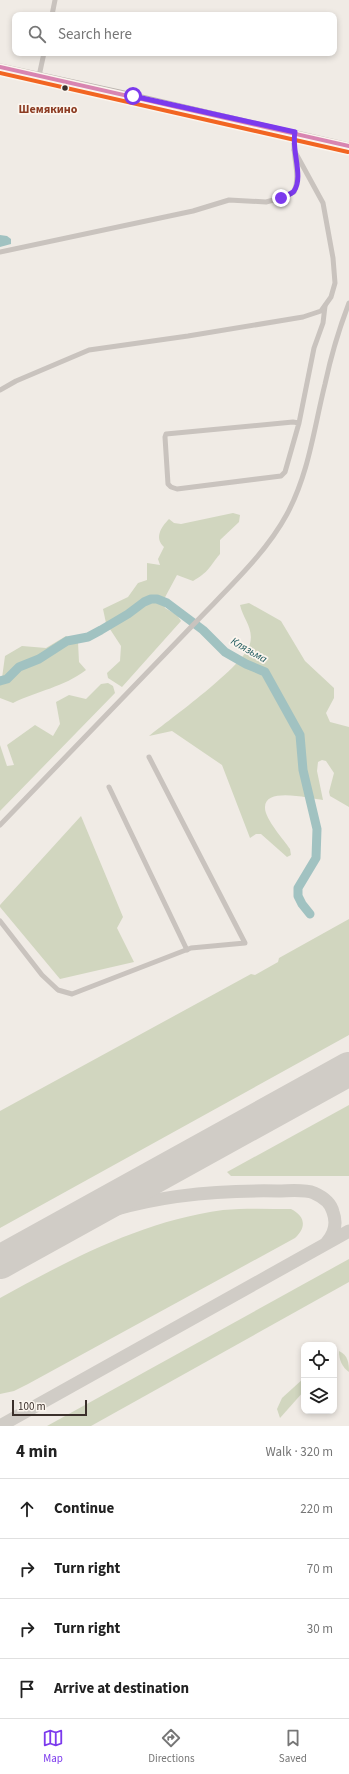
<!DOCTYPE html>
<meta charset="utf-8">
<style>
:root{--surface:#fff;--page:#f2f2f2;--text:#222;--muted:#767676;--line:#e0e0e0;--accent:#7c3aed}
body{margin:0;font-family:"Source Sans 3",sans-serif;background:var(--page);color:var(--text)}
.controls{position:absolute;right:12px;bottom:12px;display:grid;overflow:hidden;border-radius:8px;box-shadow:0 2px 6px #0003}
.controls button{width:36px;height:36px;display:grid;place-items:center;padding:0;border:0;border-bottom:1px solid var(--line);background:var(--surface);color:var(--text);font:20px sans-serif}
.scale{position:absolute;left:12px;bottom:10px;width:75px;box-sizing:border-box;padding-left:4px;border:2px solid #3b302b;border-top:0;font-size:11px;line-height:14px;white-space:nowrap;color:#3b302b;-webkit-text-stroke:3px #fbf5ee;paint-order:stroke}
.stop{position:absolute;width:12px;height:12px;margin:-9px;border:3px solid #7c3aed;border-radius:50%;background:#fff}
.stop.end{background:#7c3aed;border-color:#fff;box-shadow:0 1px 4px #0008}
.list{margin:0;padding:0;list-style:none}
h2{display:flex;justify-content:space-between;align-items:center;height:52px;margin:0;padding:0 16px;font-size:17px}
h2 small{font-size:13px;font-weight:400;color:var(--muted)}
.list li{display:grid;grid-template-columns:26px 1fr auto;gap:12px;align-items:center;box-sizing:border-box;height:60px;padding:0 16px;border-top:1px solid var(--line)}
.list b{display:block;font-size:15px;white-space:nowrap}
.list em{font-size:13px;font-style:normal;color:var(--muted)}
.icon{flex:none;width:22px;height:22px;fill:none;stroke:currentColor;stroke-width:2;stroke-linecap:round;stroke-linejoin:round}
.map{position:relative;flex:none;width:349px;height:1426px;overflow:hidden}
.search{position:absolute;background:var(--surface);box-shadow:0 2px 6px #0003;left:12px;right:12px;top:12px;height:44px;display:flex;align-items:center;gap:10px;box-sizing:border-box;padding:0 14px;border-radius:8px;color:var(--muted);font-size:15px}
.sheet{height:292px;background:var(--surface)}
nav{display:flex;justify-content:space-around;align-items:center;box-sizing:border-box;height:56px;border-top:1px solid var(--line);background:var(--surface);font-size:11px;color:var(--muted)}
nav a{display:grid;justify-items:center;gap:2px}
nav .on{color:var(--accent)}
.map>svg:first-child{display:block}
.green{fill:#d1d6bf}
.water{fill:#a1c2c1}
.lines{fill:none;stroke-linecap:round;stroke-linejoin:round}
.river{stroke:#a1c2c1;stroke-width:9}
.taxiway{stroke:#d0ccc6;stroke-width:13}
.runway{stroke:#d0ccc6;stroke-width:34}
.street{stroke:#c9c3be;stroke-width:5}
.secondary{stroke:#bab3ae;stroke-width:7}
.bus-1-casing{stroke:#fbf5ee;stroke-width:7}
.bus-2-casing{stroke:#fbf5ee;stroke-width:7}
.bus-1{stroke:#d885b1;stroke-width:4}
.bus-2{stroke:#f26522;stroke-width:4}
.route{stroke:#7c3aed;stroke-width:5}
.bus-dot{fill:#3b302b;stroke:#fbf5ee;stroke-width:1.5}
.labels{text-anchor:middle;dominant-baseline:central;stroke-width:3.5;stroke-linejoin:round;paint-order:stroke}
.water-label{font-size:11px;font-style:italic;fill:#1f5a5e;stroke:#fbf5ee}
.quarter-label{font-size:12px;font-weight:bold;fill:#8c3b22;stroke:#fbf5ee}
</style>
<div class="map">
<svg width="349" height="1426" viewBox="0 0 349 1426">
<rect width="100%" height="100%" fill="#f0ebe5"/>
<!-- green -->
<g class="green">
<path d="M233 513 240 515 239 522 220 540V554C209 567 209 572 193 581L177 575 163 601 165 608 177 615 181 621 122 687 108 678 107 673 120 661 121 646 106 623 103 609 128 597 138 583 147 580V563L160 565 158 559 164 547C154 538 161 527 169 519L174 523 181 524Z"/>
<path d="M249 603 281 621 305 661 334 688V698L326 713 330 722 349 727V807L330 796 329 792 334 773 326 761 322 760 318 762 317 771 323 800C311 799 264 786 265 808 265 819 284 840 290 849L291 855 287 857 261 834H256L250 838 222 765 172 731 149 736C169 720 245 665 250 644 254 628 243 619 240 605Z"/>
<path d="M66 636 78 642 79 662 86 670C64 687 37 691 13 703L0 698V678H2L5 656 22 646 46 648Z"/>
<polygon points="108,683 113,686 115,693 0,811 0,745 7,766 14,765 7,745 35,725 53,736 60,724 56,702 69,695 86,699 101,684"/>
<polygon points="81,816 123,917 117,928 134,962 60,979 0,907 0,905"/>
<polygon points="349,919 349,1035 0,1228 0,1111 251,974 255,975 278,962 279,958"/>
<polygon points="349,1105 349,1176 231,1176 227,1172"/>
<path d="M291 1209C305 1216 307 1227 295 1238L28 1384 14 1391 0 1394V1298C71 1259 142 1221 223 1210 245 1208 268 1209 291 1209Z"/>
<polygon points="349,1259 349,1282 91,1426 47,1426"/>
<path d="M339 1351C348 1355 349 1363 349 1372 342 1367 339 1360 339 1351Z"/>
<polygon points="304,1378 304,1391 280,1418 277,1409 282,1398"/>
</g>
<!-- water -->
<polygon class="water" points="0,235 7,236 11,239 11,244 0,247"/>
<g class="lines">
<!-- river -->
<polyline class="river" points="0,681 7,679 19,667 39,659 67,641 88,637 101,630 128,614 144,602 151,599 157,599 167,603 203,630 225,652 246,664 265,672 300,735 303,770 317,829 316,858 298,888 298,896 302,904 310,914"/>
<!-- taxiway -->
<g class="taxiway">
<path d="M46 1237C68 1227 90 1216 113 1210 167 1194 222 1190 278 1191 289 1191 304 1189 314 1193 323 1197 331 1203 333 1212 337 1223 335 1233 327 1242"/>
<polyline points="0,1426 349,1231"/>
</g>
<!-- runway -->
<polyline class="runway" points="0,1262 349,1069"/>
<!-- street -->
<g class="street">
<polyline points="52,15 55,0"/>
<polyline points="39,76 44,53"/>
<path d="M0 252 193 211 229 200 266 202 281 198 294 192C302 173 290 153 295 132"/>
<polyline points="0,390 16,381 89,350 188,336 303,317 321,311 331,297 335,283 333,258 323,203 294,150"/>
<polyline points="299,423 293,422 166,434 165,437 168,484 171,487 177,489 281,476 285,472 299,423 314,348 323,323 325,306"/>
<polyline points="109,787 187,950"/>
<path d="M0 825C64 758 129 692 193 625 225 591 265 555 287 514 309 473 314 428 325 384 331 356 339 329 349 303"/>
<polyline points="0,921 42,975 58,990 72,994 191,948 245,943 149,757"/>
</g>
<!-- secondary -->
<polyline class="secondary" points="0,67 133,96 349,146"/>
<!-- bus-1 casing -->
<g class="bus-1-casing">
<polyline id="bus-1" points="0,67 349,146"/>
</g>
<!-- bus-2 casing -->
<g class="bus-2-casing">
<polyline id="bus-2" points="0,73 348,152"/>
</g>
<!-- bus-1 -->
<use href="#bus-1" class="bus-1"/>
<!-- bus-2 -->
<use href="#bus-2" class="bus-2"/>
</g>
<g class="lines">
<!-- route -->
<path class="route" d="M133 96 295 132C291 150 304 177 294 191 292 194 285 196 281 198"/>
</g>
<!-- markers -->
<circle class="bus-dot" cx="65" cy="88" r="3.5"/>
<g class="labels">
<!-- water labels -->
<g class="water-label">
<text transform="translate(249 650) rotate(30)">Клязьма</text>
</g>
<!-- quarter labels -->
<g class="quarter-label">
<text x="48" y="109">Шемякино</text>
</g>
</g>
</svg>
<div class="controls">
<button><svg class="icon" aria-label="locate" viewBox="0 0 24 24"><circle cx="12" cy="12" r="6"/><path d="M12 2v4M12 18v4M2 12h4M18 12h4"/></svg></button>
<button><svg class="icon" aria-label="layers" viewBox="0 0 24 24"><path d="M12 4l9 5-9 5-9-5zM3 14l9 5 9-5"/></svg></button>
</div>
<div class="scale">100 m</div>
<div class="stop" style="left:133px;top:96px"></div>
<div class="stop end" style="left:281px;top:198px"></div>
<div class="search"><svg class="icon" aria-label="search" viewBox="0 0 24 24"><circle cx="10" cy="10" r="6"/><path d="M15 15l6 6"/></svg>Search here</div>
</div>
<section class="sheet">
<h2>4 min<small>Walk · 320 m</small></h2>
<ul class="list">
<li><svg class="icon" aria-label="ahead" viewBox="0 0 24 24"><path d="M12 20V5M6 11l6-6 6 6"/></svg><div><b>Continue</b></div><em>220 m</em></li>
<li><svg class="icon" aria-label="right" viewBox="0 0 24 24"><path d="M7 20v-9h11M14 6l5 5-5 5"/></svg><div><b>Turn right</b></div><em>70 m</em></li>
<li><svg class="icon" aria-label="right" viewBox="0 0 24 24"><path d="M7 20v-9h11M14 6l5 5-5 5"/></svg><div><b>Turn right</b></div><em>30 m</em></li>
<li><svg class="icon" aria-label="arrive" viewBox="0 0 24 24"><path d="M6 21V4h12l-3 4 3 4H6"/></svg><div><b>Arrive at destination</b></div></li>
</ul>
</section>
<nav>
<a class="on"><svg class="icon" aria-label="map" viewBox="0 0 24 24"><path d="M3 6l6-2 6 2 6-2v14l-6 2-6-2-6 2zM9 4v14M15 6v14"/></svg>Map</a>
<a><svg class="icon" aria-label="directions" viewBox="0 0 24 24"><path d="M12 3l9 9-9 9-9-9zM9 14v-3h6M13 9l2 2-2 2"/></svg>Directions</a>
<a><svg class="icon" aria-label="saved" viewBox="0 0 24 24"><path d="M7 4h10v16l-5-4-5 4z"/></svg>Saved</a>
</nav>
